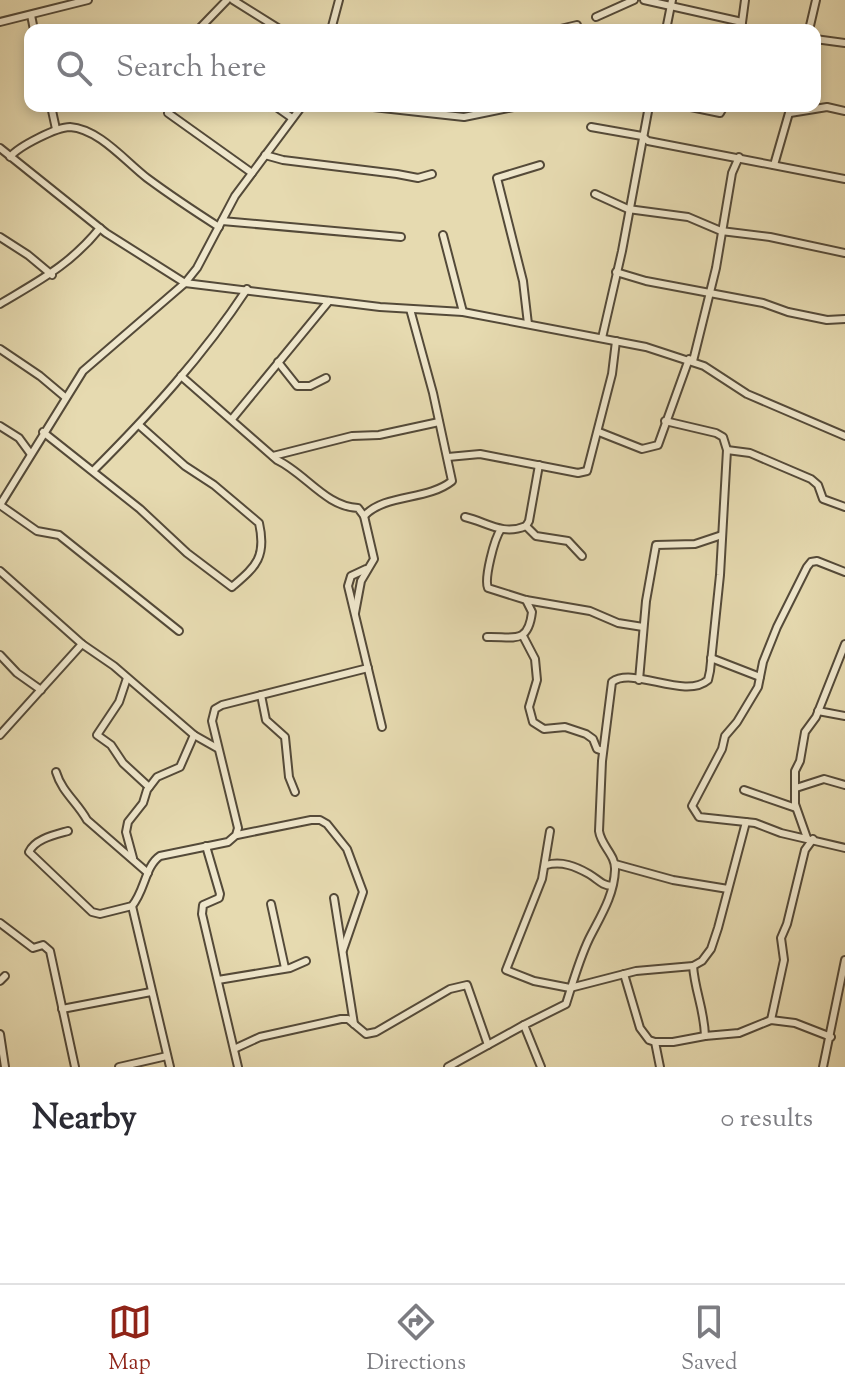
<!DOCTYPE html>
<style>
:root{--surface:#fff;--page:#f7f7f7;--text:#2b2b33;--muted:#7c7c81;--line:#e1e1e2;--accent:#8f2418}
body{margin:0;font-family:"Sorts Mill Goudy",serif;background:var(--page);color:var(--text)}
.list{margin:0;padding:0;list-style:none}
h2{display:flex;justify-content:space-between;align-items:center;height:104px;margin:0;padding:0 32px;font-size:34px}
h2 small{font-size:26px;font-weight:400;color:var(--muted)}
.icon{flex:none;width:44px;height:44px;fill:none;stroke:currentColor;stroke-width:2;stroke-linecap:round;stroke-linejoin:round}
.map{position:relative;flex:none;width:845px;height:1067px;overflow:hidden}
.search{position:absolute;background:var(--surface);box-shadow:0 4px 12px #0003;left:24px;right:24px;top:24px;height:88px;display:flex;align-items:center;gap:20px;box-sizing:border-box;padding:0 28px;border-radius:16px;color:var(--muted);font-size:30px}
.sheet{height:216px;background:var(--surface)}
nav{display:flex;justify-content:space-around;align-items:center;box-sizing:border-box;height:112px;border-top:2px solid var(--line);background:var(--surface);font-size:22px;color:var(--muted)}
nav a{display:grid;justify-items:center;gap:4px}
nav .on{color:var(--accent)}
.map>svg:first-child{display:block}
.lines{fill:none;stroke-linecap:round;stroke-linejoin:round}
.minor-casing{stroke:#544a39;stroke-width:10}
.minor{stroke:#efe7cc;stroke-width:6}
</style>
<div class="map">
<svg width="845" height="1067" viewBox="0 0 845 1067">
<rect width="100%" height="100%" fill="#e6dab0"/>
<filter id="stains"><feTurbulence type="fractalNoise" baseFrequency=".0025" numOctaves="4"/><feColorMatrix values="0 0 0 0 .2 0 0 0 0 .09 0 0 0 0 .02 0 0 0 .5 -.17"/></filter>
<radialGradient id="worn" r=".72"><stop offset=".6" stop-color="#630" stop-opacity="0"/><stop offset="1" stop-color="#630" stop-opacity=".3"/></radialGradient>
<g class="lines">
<!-- minor casing -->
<g class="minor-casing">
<g id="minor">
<polyline points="233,0 281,30"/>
<polyline points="644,0 742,22"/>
<polyline points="31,15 34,30"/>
<polyline points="596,17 634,0"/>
<polyline points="0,22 88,0"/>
<polyline points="198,30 227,0"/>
<polyline points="331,30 339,0"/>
<polyline points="556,30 577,25"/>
<polyline points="666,30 672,0"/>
<polyline points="741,30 745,0"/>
<polyline points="809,30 816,0"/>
<polyline points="815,39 845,43"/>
<polyline points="51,106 56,129"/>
<polyline points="275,106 292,118"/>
<polyline points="364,106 464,117 518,106"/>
<polyline points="686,106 720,113 724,106"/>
<polyline points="168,113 252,173"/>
<polyline points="790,113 827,107 845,111"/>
<polyline points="591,127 642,136 648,141 845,179"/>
<polyline points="0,148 106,233 185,283 380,307 463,312 646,347 704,366 747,394 845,436"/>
<polyline points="265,155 283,160 397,174 418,178 432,174"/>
<path d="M10 157C19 146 57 127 70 127 99 129 125 161 147 178 170 195 194 211 219 227"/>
<polyline points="774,165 791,106"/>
<polyline points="595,194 628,209 688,217 721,231 770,237 845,253"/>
<polyline points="222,221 401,237"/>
<polyline points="443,235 463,312"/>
<polyline points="0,237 28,255 52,275"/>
<polyline points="616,272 646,281 763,303 788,312 827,320 845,319"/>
<path d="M0 304C40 280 70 265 100 228"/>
<polyline points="528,324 523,281 497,178 540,165"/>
<polyline points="602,338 622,251 649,106"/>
<polyline points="0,349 40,376 65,397"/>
<polyline points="693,361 716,268 732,173 739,157"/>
<polyline points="278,362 297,386 310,386 326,378"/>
<path d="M181 376 277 460C305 473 326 507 358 508L364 516 374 559 361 581 355 613"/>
<polyline points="232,419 329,301"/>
<polyline points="0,426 19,438 30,453"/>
<path d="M43 432 140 509 187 553 232 587C255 567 267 558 259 523L214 485 185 466 139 425"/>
<polyline points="599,432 642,449 658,445 689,359"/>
<polyline points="727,450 750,453 811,479 818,485 823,499 845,507"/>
<polyline points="273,456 352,436 379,435 439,422"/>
<polyline points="448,457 480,454 578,473 587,471 612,374 616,341"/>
<path d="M93 471C149 415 203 356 247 289"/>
<path d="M364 516C386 493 427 501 452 481L433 393 410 309"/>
<path d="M465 517C487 522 502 536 526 526"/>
<polyline points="526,526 536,536 568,541 582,556"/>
<polyline points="526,526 529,521 539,465"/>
<path d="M501 529C494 539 484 579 488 588L526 600 590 611 618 623 643 627"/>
<polyline points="366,569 351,576 348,586 382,727"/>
<polyline points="0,571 82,644 114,666 194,735 217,748"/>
<polyline points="845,572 817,561 811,562 807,567 777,627 763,662 758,687 737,722 725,736 722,749 692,806 699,817 755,823 781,833 845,848"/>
<polyline points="179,631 59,535 37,531 0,505 83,371 185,283 197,268 235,196 302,106"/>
<polyline points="523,636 535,659 537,680 529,707 533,722 544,729 565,727 586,734 593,739 597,749 603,751"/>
<path d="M487 637C512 636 528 646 532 612L526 600"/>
<polyline points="0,655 17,673 41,690"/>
<polyline points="711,658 760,677"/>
<polyline points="127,678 119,702 97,735 111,745 123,763 149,787"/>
<polyline points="639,680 646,601 656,545 695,544 722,535"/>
<polyline points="261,695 266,720 285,737 289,777 295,792"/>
<polyline points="818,711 845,716"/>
<polyline points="0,735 82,644"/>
<path d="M56 772C62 792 77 802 87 820L148 873"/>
<polyline points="796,788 824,779 845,785"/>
<polyline points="744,790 796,808"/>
<path d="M68 831C54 835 35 839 29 852L92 912 100 914 132 906C145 891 145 866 160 856L228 842 236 835 238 828 212 721 215 709 222 705 368 668"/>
<polyline points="550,831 542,879 506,970 534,981 570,988 636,971 693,966 702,961 711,949 718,928 746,822"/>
<polyline points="237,835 311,820 320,820 327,824 347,849 363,892 343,950"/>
<polyline points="807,838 795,804 795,771 800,761 805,732 816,717 845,644"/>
<polyline points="206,846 220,894 219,898 203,905 202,914 238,1067"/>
<polyline points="133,858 126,832 128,822 143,803 147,790 157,777 180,767 194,735"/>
<polyline points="615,864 673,880 728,889"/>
<path d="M546 865C562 861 575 866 589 874 599 880 601 885 612 886"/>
<polyline points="334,898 354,1024"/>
<polyline points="271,904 285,968"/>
<polyline points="132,906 170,1067"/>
<polyline points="0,923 33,948 43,945 50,951 75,1067"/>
<path d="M693 966C695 992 704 1008 705 1036L739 1033 771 1020 795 1023 831 1037"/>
<polyline points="624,974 640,1028 649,1040 655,1042 660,1067"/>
<polyline points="218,980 290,968 306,961"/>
<polyline points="0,981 5,976"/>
<polyline points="62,1009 151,992"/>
<polyline points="771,1020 784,960 781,938 787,924 805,850 813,839"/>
<polyline points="0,1034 5,1067"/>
<polyline points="655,1042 673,1042 705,1036"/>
<polyline points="234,1049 260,1037 341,1019 348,1019 366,1034 376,1032 450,989 467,985 488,1045"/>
<polyline points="119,1067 167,1056"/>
<polyline points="448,1067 524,1025"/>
<path d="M541 1067 524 1025 566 1004C573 982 579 960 589 939 600 917 614 896 615 870 616 855 601 846 599 831L602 761 612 682C633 666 685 700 708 680L710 671 720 575 727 450 723 437 716 433 665 421"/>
<polyline points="823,1067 845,960"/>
</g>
</g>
<!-- minor -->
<use href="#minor" class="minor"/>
</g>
<rect width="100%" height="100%" filter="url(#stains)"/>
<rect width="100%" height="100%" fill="url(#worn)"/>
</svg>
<div class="search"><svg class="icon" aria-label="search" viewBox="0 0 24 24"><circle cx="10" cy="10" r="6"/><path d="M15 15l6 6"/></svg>Search here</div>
</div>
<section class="sheet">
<h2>Nearby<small>0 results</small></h2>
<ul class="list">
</ul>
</section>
<nav>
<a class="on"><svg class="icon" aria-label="map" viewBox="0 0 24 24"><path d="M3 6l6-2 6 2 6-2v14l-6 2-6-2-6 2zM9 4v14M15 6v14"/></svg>Map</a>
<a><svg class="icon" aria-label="directions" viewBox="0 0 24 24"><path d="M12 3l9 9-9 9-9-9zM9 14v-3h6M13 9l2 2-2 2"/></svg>Directions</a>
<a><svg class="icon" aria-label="saved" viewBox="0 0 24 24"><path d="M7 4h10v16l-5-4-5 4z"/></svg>Saved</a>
</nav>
